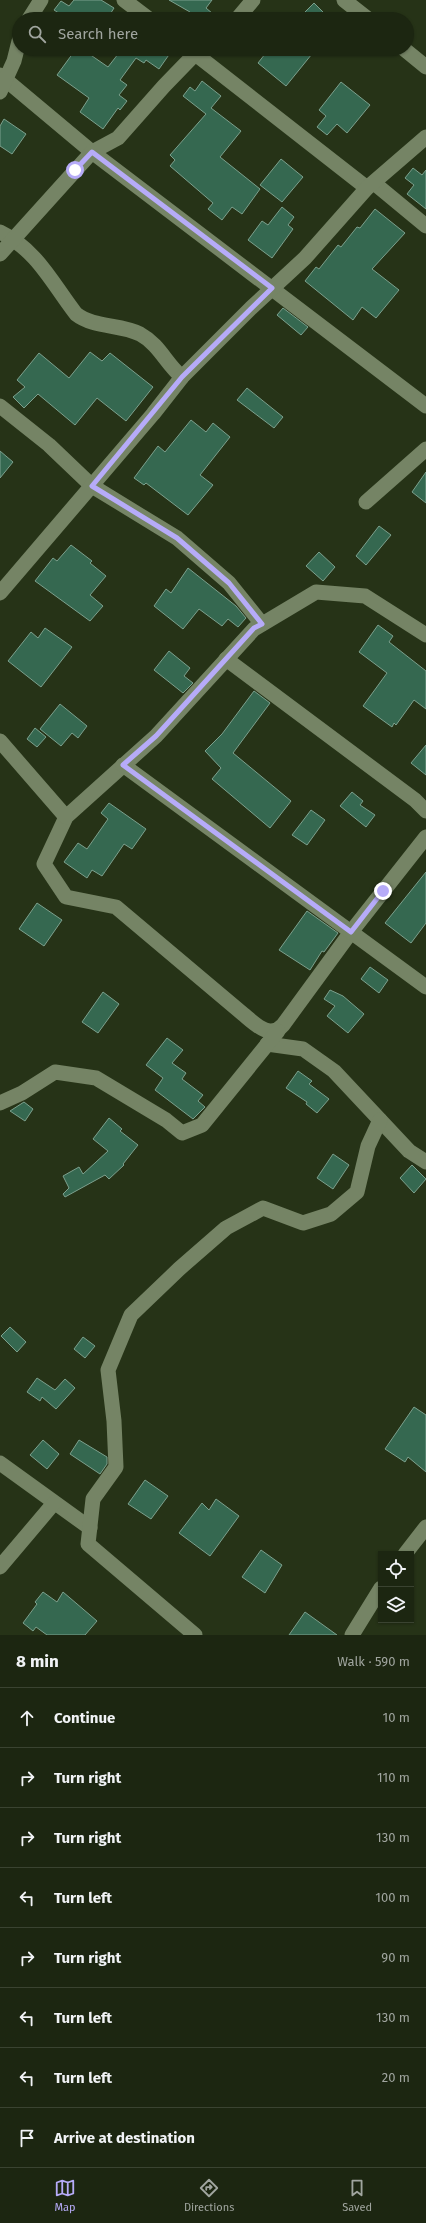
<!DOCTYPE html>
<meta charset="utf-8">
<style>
:root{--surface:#1c2611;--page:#29321f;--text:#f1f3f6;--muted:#a0a59f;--line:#3a4331;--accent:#b6abf8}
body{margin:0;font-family:"Fira Sans",sans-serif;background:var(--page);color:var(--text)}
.controls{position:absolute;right:12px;bottom:12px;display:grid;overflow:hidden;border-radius:0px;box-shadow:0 1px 3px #0004}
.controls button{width:36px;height:36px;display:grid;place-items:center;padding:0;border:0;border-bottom:1px solid var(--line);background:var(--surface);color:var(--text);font:20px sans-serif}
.stop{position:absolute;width:12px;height:12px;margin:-9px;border:3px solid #b6abf8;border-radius:50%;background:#fff}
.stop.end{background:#b6abf8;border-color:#fff;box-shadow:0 1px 4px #0008}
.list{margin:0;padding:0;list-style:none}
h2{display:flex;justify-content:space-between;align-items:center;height:52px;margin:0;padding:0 16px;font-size:17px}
h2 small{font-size:13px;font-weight:400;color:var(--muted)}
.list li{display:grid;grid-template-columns:26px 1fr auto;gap:12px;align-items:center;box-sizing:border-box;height:60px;padding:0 16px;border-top:1px solid var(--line)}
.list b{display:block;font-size:15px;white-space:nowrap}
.list em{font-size:13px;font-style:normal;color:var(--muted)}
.icon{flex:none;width:22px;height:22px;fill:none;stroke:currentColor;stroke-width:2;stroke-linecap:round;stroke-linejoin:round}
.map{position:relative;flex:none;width:426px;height:1635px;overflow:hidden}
.search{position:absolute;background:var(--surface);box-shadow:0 1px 3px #0004;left:12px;right:12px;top:12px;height:44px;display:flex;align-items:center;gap:10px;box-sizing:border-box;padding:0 14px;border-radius:22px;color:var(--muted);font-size:15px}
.sheet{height:532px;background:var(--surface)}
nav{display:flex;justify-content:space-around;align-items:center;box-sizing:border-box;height:56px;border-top:1px solid var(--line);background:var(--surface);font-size:11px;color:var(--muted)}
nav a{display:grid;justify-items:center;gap:2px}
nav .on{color:var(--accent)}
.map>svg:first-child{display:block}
.building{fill:#356850;stroke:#7ca08d}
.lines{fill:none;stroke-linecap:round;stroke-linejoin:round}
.street{stroke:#758465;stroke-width:15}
.route{stroke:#b6abf8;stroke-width:5}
</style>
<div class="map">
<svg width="426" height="1635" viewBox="0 0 426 1635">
<rect width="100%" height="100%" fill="#263317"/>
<!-- building -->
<g class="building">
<polygon points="74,0 101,0 114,8 107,19 68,19 54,10 61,1 69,6"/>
<polygon points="169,0 212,0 206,8 219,19 185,19 190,12"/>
<polygon points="314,3 330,19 298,19"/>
<polygon points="76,49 82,49 108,67 122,49 173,49 159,69 146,60 144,63 136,58 120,80 127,85 119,95 127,101 120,110 118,108 103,129 80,112 89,98 57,75"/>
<polygon points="269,49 316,49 286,86 258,63"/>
<polygon points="202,81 221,96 211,108 241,131 220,157 260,189 242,214 232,207 222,220 208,209 213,203 170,166 175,160 170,155 206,114 183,96 190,87 195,91"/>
<polygon points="341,82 370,105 347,133 337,124 327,135 317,127 326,116 319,110"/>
<polygon points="4,119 26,134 12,154 0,146 0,126"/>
<polygon points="281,159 303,177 282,202 260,185"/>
<polygon points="413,168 422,175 426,170 426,209 407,194 414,185 405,178"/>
<polygon points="282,207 294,217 288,225 293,229 272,258 248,240 262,221 268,225"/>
<polygon points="375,209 405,233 372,269 399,290 376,318 362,307 353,320 305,281 316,267 319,269 338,245 341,247 357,227 360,228"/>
<polygon points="283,308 308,327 301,335 277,315"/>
<polygon points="90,352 102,361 110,353 153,387 126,421 97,398 75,425 38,394 24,408 13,397 25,387 17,380 39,353 69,378"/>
<polygon points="247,388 283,417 274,428 237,400"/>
<polygon points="191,420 206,432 213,423 230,437 200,475 213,485 188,515 146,483 144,485 134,478 158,446 165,452"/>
<polygon points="0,451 13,462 0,478"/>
<polygon points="426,472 426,503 412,492"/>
<polygon points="379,526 391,535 366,565 356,556"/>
<polygon points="71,545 92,561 90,563 106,576 90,595 103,606 90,621 35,581 53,558 57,561"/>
<polygon points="319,552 335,567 323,581 306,566"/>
<polygon points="188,568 236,606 246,618 238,627 228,619 222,626 199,609 183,629 154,606 166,589 171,593"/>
<polygon points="378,625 393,636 389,642 426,671 426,709 414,700 396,725 394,723 392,727 363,706 387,673 359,652"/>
<polygon points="45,628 72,647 41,687 8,661 31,632 38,638"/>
<polygon points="169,651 190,668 184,676 193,683 183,693 154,670"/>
<polygon points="254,691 270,703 233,753 291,801 270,828 212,779 221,768 205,751 222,734"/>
<polygon points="60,704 87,726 78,738 72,733 61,746 40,729"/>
<polygon points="35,728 46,737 37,747 27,739"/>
<polygon points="426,745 426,775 411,763"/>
<polygon points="352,792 363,801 360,805 375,815 366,827 340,806"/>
<polygon points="109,803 146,829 132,849 124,844 102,876 92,870 87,878 64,862 78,843 87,849 108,819 101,813"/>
<polygon points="311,810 325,820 307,845 292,835"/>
<polygon points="426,872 426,923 411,943 385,923"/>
<polygon points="37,903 62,920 44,946 19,929"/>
<polygon points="307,911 338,933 324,952 322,951 310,970 279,950"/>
<polygon points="370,967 388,980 379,993 361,979"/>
<polygon points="330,990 343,996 364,1014 348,1033 327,1016 335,1006 324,999"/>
<polygon points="103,992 119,1004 98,1033 82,1022"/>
<polygon points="167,1038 183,1050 172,1063 186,1073 182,1079 203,1095 198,1101 205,1107 193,1119 155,1090 163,1078 146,1065"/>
<polygon points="298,1071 312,1081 309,1084 329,1099 317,1113 306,1104 307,1102 286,1088"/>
<polygon points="24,1102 33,1109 25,1121 10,1111"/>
<polygon points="109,1118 122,1129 120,1131 138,1145 123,1164 124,1165 109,1179 105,1175 65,1197 63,1194 69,1188 63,1176 79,1167 83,1174 108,1151 93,1139"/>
<polygon points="333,1154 349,1165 333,1189 317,1178"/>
<polygon points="412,1165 426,1179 414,1193 400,1178"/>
<polygon points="10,1327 26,1342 17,1352 1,1336"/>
<polygon points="83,1337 95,1346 85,1358 74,1349"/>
<polygon points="37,1378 55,1390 65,1379 75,1388 56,1409 42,1397 40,1401 27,1392"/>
<polygon points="414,1407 426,1415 426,1472 408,1457 405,1462 385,1449"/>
<polygon points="43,1440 59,1454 47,1469 30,1455"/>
<polygon points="79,1440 107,1457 107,1464 100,1474 70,1454"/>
<polygon points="145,1480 168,1496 151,1519 128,1504"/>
<polygon points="216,1499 239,1516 210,1556 179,1533 202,1503 209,1510"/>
<polygon points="261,1550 282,1565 265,1593 242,1577"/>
<polygon points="43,1592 57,1602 63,1592 97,1621 85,1635 47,1635 36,1627 33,1631 23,1623 37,1604 35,1602"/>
<polygon points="305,1612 337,1635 289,1635"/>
</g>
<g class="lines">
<!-- street -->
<g class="street">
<polyline points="124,0 149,19"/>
<polyline points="344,0 368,19"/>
<polyline points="29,19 41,0"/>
<polyline points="237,19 253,0"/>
<polyline points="189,49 367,188"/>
<polyline points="404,49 426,67"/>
<polyline points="0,75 92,152 426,406"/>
<polyline points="0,92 14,61 19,41"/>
<polyline points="374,183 426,226"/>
<path d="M0 232C37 250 52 283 76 314 94 328 120 324 140 334 160 345 166 364 182 377"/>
<polyline points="0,254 92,152 118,138 164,86 195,54 204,49"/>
<polyline points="0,406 49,445 92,486 177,538 229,583 262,624"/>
<polyline points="366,502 426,449"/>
<polyline points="0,593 153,414 182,377 251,308 305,258 367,188 426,137"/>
<path d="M426 635 365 596 316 592 254 629 156 736 66 817 44 864 66 897 116 907 243 1014C255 1024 270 1040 283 1025L351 932 426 837"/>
<polyline points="226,659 415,800 426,811"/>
<polyline points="0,741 66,817"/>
<polyline points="123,765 426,987"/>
<polyline points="267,1044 303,1049 334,1071 409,1151 426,1162"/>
<polyline points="0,1103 22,1093 55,1072 96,1078 166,1120 182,1133 202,1125 278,1031"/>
<polyline points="0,1463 90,1528"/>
<polyline points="405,1554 426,1527"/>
<polyline points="0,1567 54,1503"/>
<polyline points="195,1635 88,1544 93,1499 116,1467 114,1421 108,1370 131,1315 179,1269 226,1228 263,1208 303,1223 331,1214 357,1192 368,1146 380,1120"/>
<polyline points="352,1635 381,1588"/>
</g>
</g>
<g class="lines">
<!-- route -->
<polyline class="route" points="75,170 92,152 272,288 182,377 92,486 177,538 229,583 262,624 254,628 156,736 123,765 351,932 383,891"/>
</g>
</svg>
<div class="controls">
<button><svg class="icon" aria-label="locate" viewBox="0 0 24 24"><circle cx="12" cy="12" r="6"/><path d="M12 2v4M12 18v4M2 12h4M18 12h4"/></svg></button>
<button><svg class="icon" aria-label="layers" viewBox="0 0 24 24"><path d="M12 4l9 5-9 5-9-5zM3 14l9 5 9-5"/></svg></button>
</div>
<div class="stop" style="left:75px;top:170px"></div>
<div class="stop end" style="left:383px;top:891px"></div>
<div class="search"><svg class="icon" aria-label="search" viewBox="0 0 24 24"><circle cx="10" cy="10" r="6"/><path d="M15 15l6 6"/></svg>Search here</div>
</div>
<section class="sheet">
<h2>8 min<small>Walk · 590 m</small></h2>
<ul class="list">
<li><svg class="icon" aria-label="ahead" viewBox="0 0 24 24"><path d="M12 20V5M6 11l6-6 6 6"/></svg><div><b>Continue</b></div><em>10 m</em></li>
<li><svg class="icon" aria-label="right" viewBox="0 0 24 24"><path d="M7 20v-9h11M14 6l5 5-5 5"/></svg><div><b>Turn right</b></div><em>110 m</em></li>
<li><svg class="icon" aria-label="right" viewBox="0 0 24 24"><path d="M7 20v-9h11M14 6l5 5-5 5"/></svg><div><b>Turn right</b></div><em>130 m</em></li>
<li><svg class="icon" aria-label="left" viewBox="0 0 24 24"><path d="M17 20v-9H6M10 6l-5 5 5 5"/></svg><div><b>Turn left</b></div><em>100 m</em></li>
<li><svg class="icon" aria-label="right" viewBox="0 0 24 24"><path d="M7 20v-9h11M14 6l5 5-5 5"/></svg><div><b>Turn right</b></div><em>90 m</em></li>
<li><svg class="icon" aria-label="left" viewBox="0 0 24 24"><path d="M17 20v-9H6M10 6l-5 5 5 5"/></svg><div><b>Turn left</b></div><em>130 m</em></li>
<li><svg class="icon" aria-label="left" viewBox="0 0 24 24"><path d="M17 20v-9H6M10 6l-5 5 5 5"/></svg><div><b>Turn left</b></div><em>20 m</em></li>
<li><svg class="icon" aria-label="arrive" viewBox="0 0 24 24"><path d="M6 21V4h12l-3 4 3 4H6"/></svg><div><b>Arrive at destination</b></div></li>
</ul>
</section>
<nav>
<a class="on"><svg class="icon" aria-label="map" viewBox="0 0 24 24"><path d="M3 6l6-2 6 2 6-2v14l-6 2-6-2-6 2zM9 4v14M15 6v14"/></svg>Map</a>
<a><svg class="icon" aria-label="directions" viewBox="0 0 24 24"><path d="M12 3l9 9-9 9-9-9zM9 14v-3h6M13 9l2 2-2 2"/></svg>Directions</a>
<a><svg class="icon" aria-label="saved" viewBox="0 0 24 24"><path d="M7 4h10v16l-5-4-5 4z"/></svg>Saved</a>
</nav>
